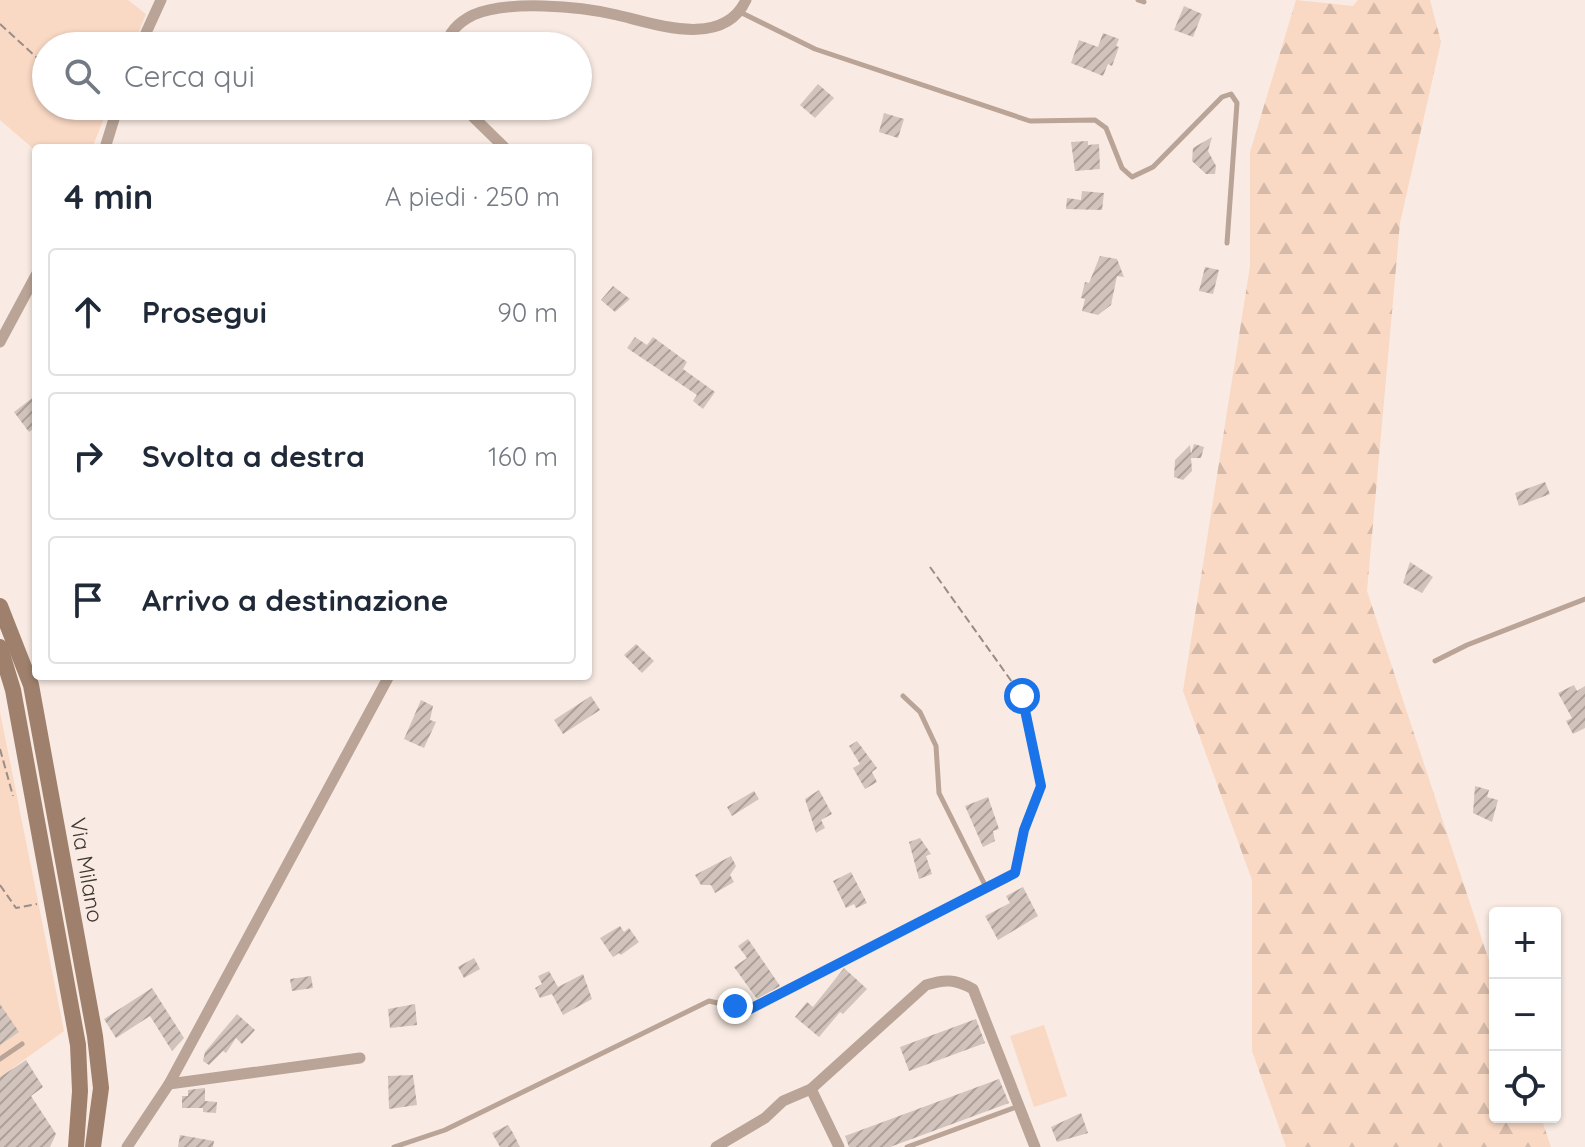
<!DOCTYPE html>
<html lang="it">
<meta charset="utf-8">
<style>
:root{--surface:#fff;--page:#f2f2f3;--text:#1f2937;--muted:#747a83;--line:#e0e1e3}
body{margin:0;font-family:Quicksand,sans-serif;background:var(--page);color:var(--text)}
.controls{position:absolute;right:24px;bottom:24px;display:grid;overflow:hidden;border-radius:8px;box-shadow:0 2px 6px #0004}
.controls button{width:72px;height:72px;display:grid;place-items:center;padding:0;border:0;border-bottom:2px solid var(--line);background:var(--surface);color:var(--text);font:40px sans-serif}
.stop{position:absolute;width:24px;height:24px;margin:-18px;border:6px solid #1a73e8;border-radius:50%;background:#fff}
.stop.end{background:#1a73e8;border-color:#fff;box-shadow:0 2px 8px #0008}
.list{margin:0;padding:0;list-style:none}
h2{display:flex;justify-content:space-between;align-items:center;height:104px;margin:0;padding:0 32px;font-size:34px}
h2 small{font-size:26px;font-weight:400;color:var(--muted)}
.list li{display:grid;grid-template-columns:52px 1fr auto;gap:24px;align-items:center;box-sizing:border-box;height:128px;margin:0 16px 16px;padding:0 16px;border:2px solid var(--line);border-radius:8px}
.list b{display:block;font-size:30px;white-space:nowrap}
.list em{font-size:26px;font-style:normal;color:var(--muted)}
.icon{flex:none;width:44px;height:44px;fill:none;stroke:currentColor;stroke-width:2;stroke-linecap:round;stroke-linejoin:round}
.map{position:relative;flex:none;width:1585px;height:1147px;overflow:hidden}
.search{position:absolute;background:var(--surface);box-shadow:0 2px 6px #0004;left:32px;top:32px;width:560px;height:88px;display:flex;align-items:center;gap:20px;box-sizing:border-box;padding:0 28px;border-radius:44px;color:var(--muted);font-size:30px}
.panel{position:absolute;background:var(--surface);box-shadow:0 2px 6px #0004;left:32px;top:144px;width:560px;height:536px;border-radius:8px}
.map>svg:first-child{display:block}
.green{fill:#f9d8c4}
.forest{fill:url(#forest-firs)}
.building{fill:url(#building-hatch)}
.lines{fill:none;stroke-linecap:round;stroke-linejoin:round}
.path{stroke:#988e89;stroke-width:2;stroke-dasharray:8 4;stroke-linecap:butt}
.service{stroke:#baa497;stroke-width:5}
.minor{stroke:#baa497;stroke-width:11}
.secondary{stroke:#9f806d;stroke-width:16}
.route{stroke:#1a73e8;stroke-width:10}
.labels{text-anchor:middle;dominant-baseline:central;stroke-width:6;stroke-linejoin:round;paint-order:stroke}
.street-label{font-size:22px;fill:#3d3734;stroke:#f9ebe3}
</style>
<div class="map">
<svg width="1585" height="1147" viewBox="0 0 1585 1147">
<defs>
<pattern id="forest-firs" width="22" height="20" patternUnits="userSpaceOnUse" patternTransform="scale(2)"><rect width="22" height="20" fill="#f9d8c4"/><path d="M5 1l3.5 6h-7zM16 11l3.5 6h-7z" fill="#d6baa9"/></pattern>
<pattern id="building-hatch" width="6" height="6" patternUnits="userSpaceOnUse" patternTransform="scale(2)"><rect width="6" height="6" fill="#d2c4bc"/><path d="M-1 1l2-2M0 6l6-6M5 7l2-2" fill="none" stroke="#aca09a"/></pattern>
</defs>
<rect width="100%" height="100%" fill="#f9ebe3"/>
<!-- green -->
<g class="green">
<polygon points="0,0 128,0 146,14 133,46 46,46 46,106 109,106 92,148 36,148 36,151 0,120"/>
<polygon points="0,712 64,1031 0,1077"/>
<polygon points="1044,1025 1067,1096 1034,1107 1010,1036"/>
</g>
<!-- forest -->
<polygon class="forest" points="1296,0 1353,6 1358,0 1430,0 1441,42 1400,223 1367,591 1495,979 1495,1117 1541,1117 1551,1147 1286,1147 1252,1051 1252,880 1183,691 1250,266 1250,152"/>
<!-- building -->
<g class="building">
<polygon points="1184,6 1202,14 1193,37 1174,30"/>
<polygon points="1103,33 1119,39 1116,46 1119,47 1112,66 1108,64 1103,76 1071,63 1079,40 1098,47"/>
<polygon points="818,84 834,98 815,118 800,105"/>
<polygon points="884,113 904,119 898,138 879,132"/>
<polygon points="1212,137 1208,151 1216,166 1215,174 1206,174 1192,161 1193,148"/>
<polygon points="1088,141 1088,145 1099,144 1100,169 1075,171 1071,142"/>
<polygon points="1082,191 1104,193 1102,210 1066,209 1067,198 1081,200"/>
<polygon points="1100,256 1117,259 1124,277 1117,276 1111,305 1098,315 1082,311 1085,299 1081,298 1085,282 1089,283"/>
<polygon points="1205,267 1219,270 1213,294 1199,291"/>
<polygon points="613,286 630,299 615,312 601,300"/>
<polygon points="635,337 647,345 653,337 687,362 683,369 715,392 703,409 693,401 697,395 627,348"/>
<polygon points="36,395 36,427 29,432 14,412"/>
<polygon points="1194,444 1204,447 1201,458 1191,458 1192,471 1183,480 1174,477 1175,460 1190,445 1191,454"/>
<polygon points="1545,482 1550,494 1519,506 1515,493"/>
<polygon points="1410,562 1433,577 1422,593 1403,583"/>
<polygon points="636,644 654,661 642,673 624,655"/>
<polygon points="1574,685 1577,691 1585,686 1585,728 1573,734 1566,721 1572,718 1558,693"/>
<polygon points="591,696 600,710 563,734 554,720"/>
<polygon points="421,700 433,706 430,720 436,722 424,748 404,739"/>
<polygon points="857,741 877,768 872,772 877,782 865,789 853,768 860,764 849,746"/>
<polygon points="1475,786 1489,790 1487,797 1498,800 1492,822 1473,813"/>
<polygon points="819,790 832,814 821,820 825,828 816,833 805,799"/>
<polygon points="754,791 759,799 732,816 727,807"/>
<polygon points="988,797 999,829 993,831 995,841 983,847 965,806"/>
<polygon points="920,838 931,854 926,856 932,874 919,879 909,842"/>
<polygon points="731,856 736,866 730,875 734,882 715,893 711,885 701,885 695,875"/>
<polygon points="851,872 867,903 856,908 854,904 846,908 833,881"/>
<polygon points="1023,887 1038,916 998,940 985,916 1010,903 1006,896"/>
<polygon points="620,926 624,932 629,928 639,942 621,955 619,953 613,957 600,938"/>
<polygon points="748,939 780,986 757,999 734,967 747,958 738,946"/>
<polygon points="474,958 480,969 464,978 458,967"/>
<polygon points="844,968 867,989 843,1014 840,1012 819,1037 795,1017 807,1002 813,1007"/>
<polygon points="549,971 558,987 583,974 592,999 563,1015 552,994 540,998 535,988 542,984 538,976"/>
<polygon points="311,976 313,988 292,991 290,979"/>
<polygon points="152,988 184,1038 172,1051 150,1016 116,1038 104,1019"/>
<polygon points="0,1004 19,1032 0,1045"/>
<polygon points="415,1004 417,1025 390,1028 388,1009"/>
<polygon points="237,1014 255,1030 242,1044 236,1038 226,1053 223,1051 209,1065 203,1061 205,1052"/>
<polygon points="976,1019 985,1043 909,1071 900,1047"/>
<polygon points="26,1060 43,1087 31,1096 56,1134 50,1147 0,1147 0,1077"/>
<polygon points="413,1075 417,1105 389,1109 388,1076"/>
<polygon points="999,1079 1009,1103 890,1147 849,1147 845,1136"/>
<polygon points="205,1088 205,1101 217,1102 216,1113 203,1112 203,1108 182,1108 182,1096 188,1096 188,1090"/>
<polygon points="1081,1113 1088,1133 1057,1142 1051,1127"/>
<polygon points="508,1125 513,1133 520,1147 500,1147 492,1133"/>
<polygon points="180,1135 214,1141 213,1147 178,1147"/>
</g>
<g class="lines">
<!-- path -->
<g class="path">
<polyline points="0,24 46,66"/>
<polyline points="91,106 92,107"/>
<polyline points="930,567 1022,696 1041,786 1024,830 1015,873"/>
<polyline points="0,749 13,796"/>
<polyline points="0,885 16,908 37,904"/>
</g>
<!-- service -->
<g class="service">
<polyline points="1138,0 1144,2"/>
<polyline points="740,12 815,49 1030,121 1095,120 1106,128 1122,168 1132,177 1153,167 1222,97 1231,94 1237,103 1227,243"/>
<polyline points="1435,661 1467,645 1585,599"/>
<polyline points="903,696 920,712 936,746 939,793 987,889"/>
<polyline points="0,1059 22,1044"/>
<polyline points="394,1147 445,1130 709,1001 748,1010 1009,879"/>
<polyline points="907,1147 1019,1106"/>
</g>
<!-- minor -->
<g class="minor">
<polyline points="140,46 161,0"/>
<path d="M446 46C449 31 459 22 473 15 507 0 579 6 617 15 656 24 723 49 746 0"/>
<polyline points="462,106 505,148"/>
<polyline points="105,148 118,106"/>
<polyline points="0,342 36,275"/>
<polyline points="169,1084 360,1058"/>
<polyline points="811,1089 839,1147"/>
<polyline points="127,1147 169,1084 389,676"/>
<path d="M716 1147 765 1118 783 1101 811 1089 926 985C945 979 955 979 973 989L1035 1147"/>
</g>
<!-- secondary -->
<g class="secondary">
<polyline points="0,606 31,685 95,1036 101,1088 93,1147"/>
<polyline points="0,647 13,690 78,1045 80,1091 76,1147"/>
</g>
</g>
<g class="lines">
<!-- route -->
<polyline class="route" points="735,1006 748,1010 1015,873 1024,830 1041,786 1022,696"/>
</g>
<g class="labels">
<!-- street labels -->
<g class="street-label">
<text transform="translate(87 870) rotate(80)">Via Milano</text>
</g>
</g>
</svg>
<div class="controls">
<button>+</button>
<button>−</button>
<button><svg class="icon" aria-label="locate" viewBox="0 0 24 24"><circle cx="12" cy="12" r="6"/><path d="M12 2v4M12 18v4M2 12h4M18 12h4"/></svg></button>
</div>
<div class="stop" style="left:1022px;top:696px"></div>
<div class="stop end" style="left:735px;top:1006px"></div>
<div class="search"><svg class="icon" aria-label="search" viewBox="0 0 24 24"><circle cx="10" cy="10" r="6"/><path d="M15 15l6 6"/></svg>Cerca qui</div>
<section class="panel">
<h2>4 min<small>A piedi · 250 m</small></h2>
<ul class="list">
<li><svg class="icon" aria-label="ahead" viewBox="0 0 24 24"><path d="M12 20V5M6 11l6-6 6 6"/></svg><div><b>Prosegui</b></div><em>90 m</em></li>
<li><svg class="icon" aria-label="right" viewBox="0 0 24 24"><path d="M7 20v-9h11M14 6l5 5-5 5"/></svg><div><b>Svolta a destra</b></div><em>160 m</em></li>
<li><svg class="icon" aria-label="arrive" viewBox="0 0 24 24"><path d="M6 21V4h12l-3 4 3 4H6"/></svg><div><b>Arrivo a destinazione</b></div></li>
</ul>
</section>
</div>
